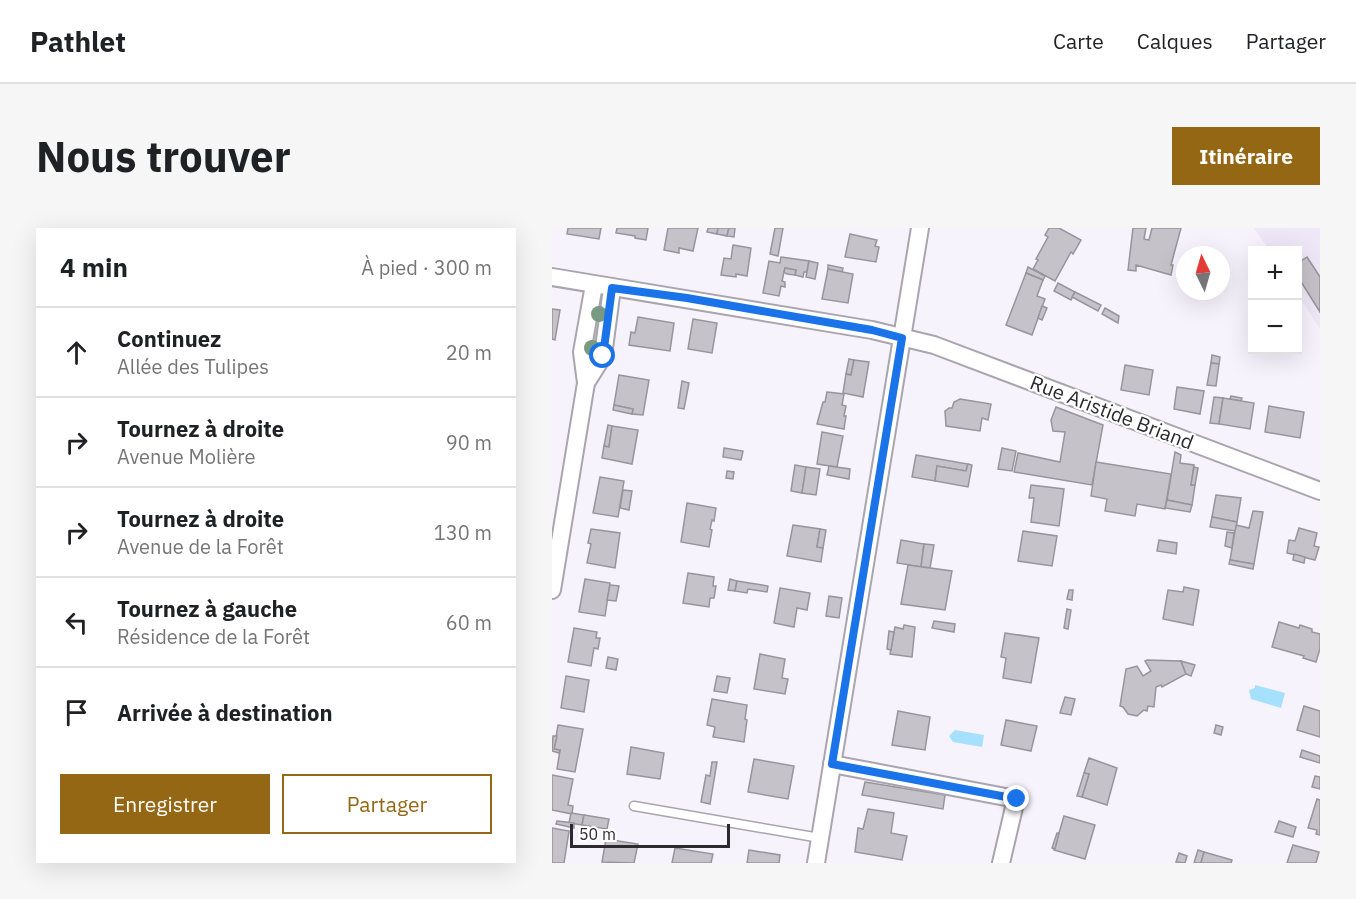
<!DOCTYPE html>
<html lang="fr">
<meta charset="utf-8">
<style>
:root{--surface:#fff;--page:#f6f6f6;--text:#202124;--muted:#757577;--line:#e0e0e0;--accent:#946714}
body{margin:0;font-family:"IBM Plex Sans",sans-serif;background:var(--page);color:var(--text)}
.controls{position:absolute;right:18px;top:18px;display:grid;overflow:hidden;border-radius:0px;box-shadow:0 6px 24px #0002}
.controls button{width:54px;height:54px;display:grid;place-items:center;padding:0;border:0;border-bottom:2px solid var(--line);background:var(--surface);color:var(--text);font:30px sans-serif}
.compass{position:absolute;left:624px;top:18px;width:54px;height:54px;border-radius:50%;background:var(--surface);box-shadow:0 6px 24px #0002;rotate:355deg}
.scale{position:absolute;left:18px;bottom:15px;width:160px;box-sizing:border-box;padding-left:6px;border:3px solid #2b2a2d;border-top:0;font-size:16px;line-height:21px;white-space:nowrap;color:#2b2a2d;-webkit-text-stroke:4px #fff;paint-order:stroke}
.stop{position:absolute;width:18px;height:18px;margin:-14px;border:4px solid #1a73e8;border-radius:50%;background:#fff}
.stop.end{background:#1a73e8;border-color:#fff;box-shadow:0 2px 6px #0008}
.list{margin:0;padding:0;list-style:none}
h2{display:flex;justify-content:space-between;align-items:center;height:78px;margin:0;padding:0 24px;font-size:26px}
h2 small{font-size:20px;font-weight:400;color:var(--muted)}
.list li{display:grid;grid-template-columns:39px 1fr auto;gap:18px;align-items:center;box-sizing:border-box;height:90px;padding:0 24px;border-top:2px solid var(--line)}
.list b{display:block;font-size:22px;white-space:nowrap}
.list p{margin:0;font-size:20px;white-space:nowrap;color:var(--muted)}
.list em{font-size:20px;font-style:normal;color:var(--muted)}
.actions{display:flex;gap:12px;padding:18px 24px}
.actions a{flex:1;padding:14px 0;border:2px solid var(--accent);border-radius:0px;text-align:center;font-size:21px;color:var(--accent)}
.actions .main{background:var(--accent);color:#fff}
.icon{flex:none;width:33px;height:33px;fill:none;stroke:currentColor;stroke-width:2;stroke-linecap:round;stroke-linejoin:round}
.map{position:relative;flex:none;width:768px;height:635px;overflow:hidden;border-radius:0px}
header{display:flex;align-items:center;gap:36px;box-sizing:border-box;height:84px;padding:0 30px;background:var(--surface);border-bottom:2px solid var(--line)}
header strong{font-size:28px}
nav{display:flex;gap:33px;margin-inline-start:auto;font-size:21px}
.intro{display:flex;align-items:center;justify-content:space-between;box-sizing:border-box;height:144px;padding:0 36px}
h1{margin:0;font-size:42px}
.button{padding:15px 27px;border-radius:0px;background:var(--accent);color:#fff;font-size:21px;font-weight:700}
main{display:flex;gap:36px;padding:0 36px}
aside{flex:1;background:var(--surface);border-radius:0px;box-shadow:0 6px 24px #0002}
.map>svg:first-child{display:block}
.built{fill:#eee7f7}
.green{fill:#b5dbb8}
.water{fill:#a5e0fc}
.building{fill:#c5c2ca;stroke:#97949c;stroke-width:1.5}
.lines{fill:none;stroke-linecap:round;stroke-linejoin:round}
.lane-casing{stroke:#a9a5ae;stroke-width:11}
.street-casing{stroke:#a9a5ae;stroke-width:20}
.lane{stroke:#fff;stroke-width:8}
.street{stroke:#fff;stroke-width:16}
.tree{fill:#789982}
.route{stroke:#1a73e8;stroke-width:8}
.labels{text-anchor:middle;dominant-baseline:central;stroke-width:4.5;stroke-linejoin:round;paint-order:stroke}
.street-label{font-size:20px;fill:#2b2a2d;stroke:#fff}
</style>
<header>
<strong>Pathlet</strong>
<nav><a>Carte</a><a>Calques</a><a>Partager</a></nav>
</header>
<div class="intro"><h1>Nous trouver</h1><a class="button">Itinéraire</a></div>
<main>
<aside>
<h2>4 min<small>À pied · 300 m</small></h2>
<ul class="list">
<li><svg class="icon" aria-label="ahead" viewBox="0 0 24 24"><path d="M12 20V5M6 11l6-6 6 6"/></svg><div><b>Continuez</b><p>Allée des Tulipes</p></div><em>20 m</em></li>
<li><svg class="icon" aria-label="right" viewBox="0 0 24 24"><path d="M7 20v-9h11M14 6l5 5-5 5"/></svg><div><b>Tournez à droite</b><p>Avenue Molière</p></div><em>90 m</em></li>
<li><svg class="icon" aria-label="right" viewBox="0 0 24 24"><path d="M7 20v-9h11M14 6l5 5-5 5"/></svg><div><b>Tournez à droite</b><p>Avenue de la Forêt</p></div><em>130 m</em></li>
<li><svg class="icon" aria-label="left" viewBox="0 0 24 24"><path d="M17 20v-9H6M10 6l-5 5 5 5"/></svg><div><b>Tournez à gauche</b><p>Résidence de la Forêt</p></div><em>60 m</em></li>
<li><svg class="icon" aria-label="arrive" viewBox="0 0 24 24"><path d="M6 21V4h12l-3 4 3 4H6"/></svg><div><b>Arrivée à destination</b></div></li>
</ul>
<div class="actions"><a class="main">Enregistrer</a><a>Partager</a></div>
</aside>
<div class="map">
<svg width="768" height="635" viewBox="0 0 768 635">
<rect width="100%" height="100%" fill="#f7f3fc"/>
<!-- built -->
<polygon class="built" points="702,0 768,0 768,101 746,67 746,22 717,22"/>
<!-- green -->
<polygon class="green" points="43,79 52,80 42,131 33,129"/>
<!-- water -->
<g class="water">
<polygon points="703,457 733,465 729,480 699,471 697,462 703,460"/>
<polygon points="403,502 432,507 430,519 401,514 397,508"/>
</g>
<!-- building -->
<g class="building">
<polygon points="16,0 49,0 47,11 15,6"/>
<polygon points="65,0 96,0 94,12 83,10 83,8 64,5"/>
<polygon points="116,0 146,0 141,23 127,20 127,25 112,22"/>
<polygon points="156,0 166,0 165,6 155,4"/>
<polygon points="166,0 177,0 175,8 165,6"/>
<polygon points="177,0 183,0 182,9 175,8"/>
<polygon points="223,0 231,0 226,28 218,26"/>
<polygon points="497,0 507,0 529,12 521,26 519,24 503,53 481,41 486,32 484,31 496,9 493,7"/>
<polygon points="581,0 594,0 592,11 597,12 600,0 629,0 619,37 621,37 619,47 584,37 584,43 576,42"/>
<polygon points="298,6 325,12 323,18 327,19 324,34 293,29"/>
<polygon points="181,17 199,20 195,48 184,46 184,49 169,47 172,30 179,31"/>
<polygon points="229,29 257,33 255,44 252,44 251,49 243,47 244,42 233,40 230,53 233,54 233,59 229,58 227,68 211,65 217,33 228,35"/>
<polygon points="755,29 768,49 768,84 746,49 746,35"/>
<polygon points="257,33 266,35 263,51 254,49"/>
<polygon points="276,37 291,40 290,44 276,41"/>
<polygon points="476,39 493,48 491,52 474,45"/>
<polygon points="233,40 244,42 243,47 235,46 232,44"/>
<polygon points="276,41 301,46 296,75 270,71"/>
<polygon points="474,45 491,52 485,68 493,71 480,107 454,97"/>
<polygon points="506,55 523,64 519,72 502,63"/>
<polygon points="523,64 549,77 546,83 520,69"/>
<polygon points="490,78 495,80 490,92 486,90"/>
<polygon points="553,80 567,88 566,95 550,86"/>
<polygon points="0,81 8,82 3,112 0,111"/>
<polygon points="86,89 122,95 118,123 77,117 79,104 83,105"/>
<polygon points="141,91 165,95 160,125 136,121"/>
<polygon points="660,127 668,129 667,136 659,135"/>
<polygon points="297,131 302,132 299,147 294,146"/>
<polygon points="302,132 317,134 311,169 291,165 294,146 299,147"/>
<polygon points="659,135 667,136 664,158 655,157"/>
<polygon points="573,137 601,142 597,167 569,162"/>
<polygon points="67,147 97,152 91,187 80,186 81,181 62,177"/>
<polygon points="130,153 137,155 132,181 126,180"/>
<polygon points="625,159 652,163 648,186 622,181"/>
<polygon points="275,164 292,166 290,177 294,178 292,188 294,188 292,201 265,196 271,174 273,174"/>
<polygon points="679,168 690,170 689,173 678,171"/>
<polygon points="662,169 671,170 667,196 658,195"/>
<polygon points="671,170 702,175 698,201 667,196"/>
<polygon points="408,171 439,176 436,192 430,190 428,203 394,198 393,183 397,180 400,180 402,174"/>
<polygon points="62,177 81,181 80,186 61,182"/>
<polygon points="717,178 752,184 748,210 713,204"/>
<polygon points="504,179 551,197 540,257 462,244 466,225 508,234 513,204 501,203 499,192"/>
<polygon points="56,197 60,198 57,219 52,218"/>
<polygon points="60,198 86,202 80,236 50,230 52,218 57,219"/>
<polygon points="270,204 291,208 285,239 265,236"/>
<polygon points="172,220 191,223 189,232 171,229"/>
<polygon points="450,220 464,223 460,243 446,241"/>
<polygon points="623,224 629,227 628,235 642,237 639,257 643,257 640,277 615,272"/>
<polygon points="364,227 416,236 414,243 385,238 383,253 360,249"/>
<polygon points="544,234 619,246 613,281 585,276 583,288 553,283 555,271 539,268"/>
<polygon points="416,236 420,237 416,259 383,253 385,238 414,243"/>
<polygon points="243,237 254,239 250,265 239,263"/>
<polygon points="277,238 298,241 297,251 275,247"/>
<polygon points="254,239 268,241 264,267 250,265"/>
<polygon points="642,239 646,240 643,257 639,257"/>
<polygon points="175,243 182,244 181,251 174,250"/>
<polygon points="48,249 72,253 66,289 41,285"/>
<polygon points="479,257 512,261 507,298 479,294 482,270 477,270"/>
<polygon points="71,262 80,263 77,282 68,280"/>
<polygon points="664,267 689,270 685,294 660,289"/>
<polygon points="615,272 640,277 638,284 613,280"/>
<polygon points="135,275 164,280 162,293 160,292 158,301 160,302 157,319 129,314"/>
<polygon points="701,283 711,284 702,336 678,332 684,297 697,300"/>
<polygon points="660,289 685,294 683,303 658,299"/>
<polygon points="241,297 268,301 265,319 271,320 269,334 235,328"/>
<polygon points="747,300 765,305 762,318 767,319 763,332 735,325 737,312 743,313"/>
<polygon points="39,301 68,305 63,340 35,335 39,316 36,315"/>
<polygon points="268,301 274,302 271,320 265,319"/>
<polygon points="471,303 505,308 500,338 466,333"/>
<polygon points="675,304 682,305 680,320 673,318"/>
<polygon points="349,312 372,316 369,339 345,335"/>
<polygon points="607,312 625,315 624,326 605,323"/>
<polygon points="372,316 382,317 378,340 369,339"/>
<polygon points="742,326 753,329 752,335 741,332"/>
<polygon points="678,332 702,336 701,341 677,336"/>
<polygon points="356,337 400,343 393,382 349,376"/>
<polygon points="136,345 162,349 161,358 164,358 162,370 158,370 157,379 131,375"/>
<polygon points="33,351 58,355 53,388 27,384"/>
<polygon points="178,351 185,353 183,363 176,362"/>
<polygon points="185,353 216,358 215,364 196,361 195,365 183,363"/>
<polygon points="58,357 67,358 64,373 55,372"/>
<polygon points="632,359 647,362 641,397 611,391 616,362 631,364"/>
<polygon points="228,360 258,365 255,382 245,380 242,399 222,395"/>
<polygon points="517,362 521,362 520,372 515,371"/>
<polygon points="277,368 290,370 287,390 274,388"/>
<polygon points="515,381 519,382 516,401 512,400"/>
<polygon points="382,393 403,396 402,404 380,400"/>
<polygon points="727,394 747,400 748,397 760,401 760,404 768,406 768,421 764,434 751,430 752,428 720,419"/>
<polygon points="352,397 363,399 360,429 338,426 343,399 351,401"/>
<polygon points="22,400 45,404 44,410 48,410 46,421 42,420 39,438 16,434"/>
<polygon points="337,403 342,404 339,422 335,421"/>
<polygon points="453,405 487,410 479,455 451,450 454,430 449,429"/>
<polygon points="208,426 233,431 230,450 236,451 233,466 202,461"/>
<polygon points="56,429 66,431 64,442 54,440"/>
<polygon points="595,432 629,433 634,446 610,459 609,457 604,459 602,479 596,478 595,483 592,482 585,488 576,486 571,479 568,478 574,441 585,438 591,448 599,443 593,433"/>
<polygon points="629,433 643,437 639,448 634,446"/>
<polygon points="14,448 37,452 32,484 9,480"/>
<polygon points="165,448 178,450 175,465 162,463"/>
<polygon points="513,469 523,471 519,487 508,485"/>
<polygon points="160,471 195,477 193,491 195,492 192,514 161,509 163,499 155,497"/>
<polygon points="752,478 768,483 768,509 745,502"/>
<polygon points="346,483 378,489 373,522 340,517"/>
<polygon points="454,492 485,498 479,523 449,517"/>
<polygon points="6,497 31,501 23,544 5,541 8,522 2,521"/>
<polygon points="664,497 671,499 669,507 662,505"/>
<polygon points="1,508 5,508 2,521 8,522 7,525 0,523"/>
<polygon points="79,519 112,525 108,551 75,546"/>
<polygon points="750,522 768,528 768,535 748,529"/>
<polygon points="537,530 565,540 555,577 530,569 537,546 532,545"/>
<polygon points="202,531 242,538 236,571 196,564"/>
<polygon points="160,534 165,534 158,576 149,574 154,547 158,548"/>
<polygon points="532,545 537,546 530,569 525,568"/>
<polygon points="0,547 21,551 16,577 21,578 20,586 0,582"/>
<polygon points="763,548 768,549 768,561 760,559"/>
<polygon points="313,554 393,567 391,581 310,567"/>
<polygon points="765,571 768,572 768,607 764,606 765,602 756,600"/>
<polygon points="316,581 342,585 339,605 355,608 350,632 303,624 306,600 311,601"/>
<polygon points="19,585 32,587 30,597 17,595"/>
<polygon points="32,587 57,591 55,601 30,597"/>
<polygon points="512,588 543,597 533,631 502,622"/>
<polygon points="5,593 22,595 22,600 4,596"/>
<polygon points="727,593 744,599 741,609 723,604"/>
<polygon points="0,600 17,603 12,635 0,635"/>
<polygon points="505,605 507,605 503,621 500,620"/>
<polygon points="54,611 86,616 82,635 50,634"/>
<polygon points="741,617 767,624 764,635 735,635"/>
<polygon points="123,620 161,626 159,635 120,635"/>
<polygon points="197,622 228,627 227,635 195,635"/>
<polygon points="646,622 652,624 649,635 642,635"/>
<polygon points="652,624 680,632 679,635 649,635"/>
<polygon points="627,625 635,628 633,635 624,634"/>
</g>
<g class="lines">
<!-- lane casing -->
<g class="lane-casing">
<polyline id="lane" points="82,578 268,610"/>
</g>
<!-- street casing -->
<g class="street-casing">
<g id="street">
<polyline points="0,49 320,102 382,117 768,263"/>
<polyline points="34,155 51,128 60,60"/>
<polyline points="0,362 34,155 30,124 42,57"/>
<polyline points="280,536 464,571 449,635"/>
<polyline points="264,635 368,0"/>
</g>
</g>
<!-- lane -->
<use href="#lane" class="lane"/>
<!-- street -->
<use href="#street" class="street"/>
</g>
<!-- trees -->
<g class="tree">
<circle cx="47" cy="86" r="8"/>
<circle cx="40" cy="120" r="8"/>
</g>
<g class="lines">
<!-- route -->
<polyline class="route" points="51,128 60,60 135,70 320,102 350,110 280,536 465,571"/>
</g>
<g class="labels">
<!-- street labels -->
<g class="street-label">
<text transform="translate(560 184) rotate(21)">Rue Aristide Briand</text>
</g>
</g>
</svg>
<div class="controls">
<button>+</button>
<button>−</button>
</div>
<svg class="compass" viewBox="-18 -18 36 36"><path d="M0-13l5 13h-10z" fill="#e53935"/><path d="M0 13l5-13h-10z" fill="#757577"/></svg>
<div class="scale">50 m</div>
<div class="stop" style="left:51px;top:128px"></div>
<div class="stop end" style="left:465px;top:571px"></div>
</div>
</main>
